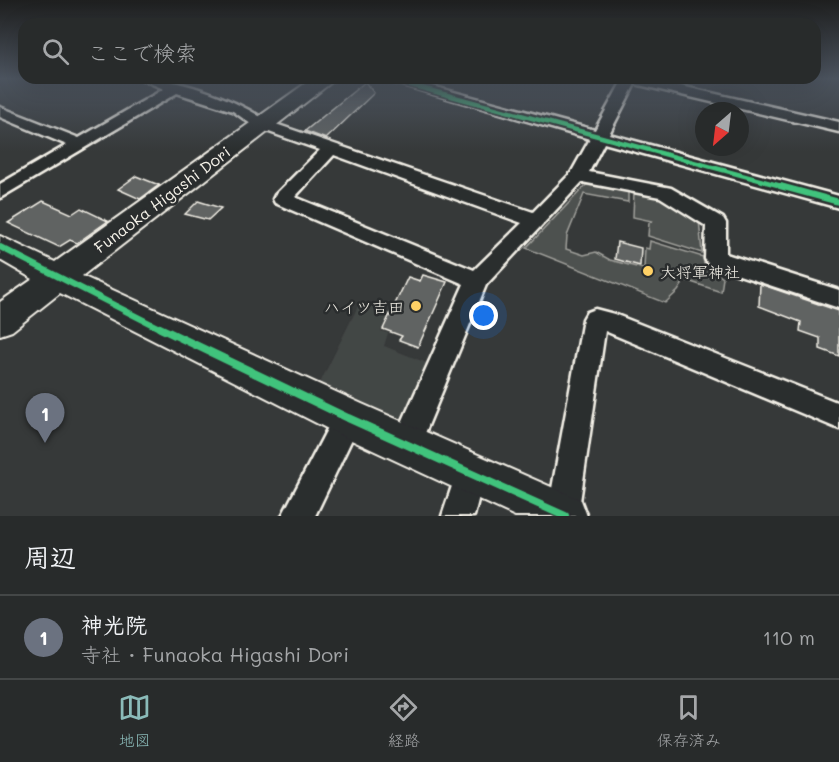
<!DOCTYPE html>
<html lang="ja">
<meta charset="utf-8">
<style>
:root{--surface:#282b2b;--page:#303333;--text:#f1f3f6;--muted:#a5a7a9;--line:#444747;--accent:#8bbbb9}
body{margin:0;font-family:Mali,"Klee One",sans-serif;background:var(--page);color:var(--text)}
.compass{position:absolute;left:695px;top:102px;width:54px;height:54px;border-radius:50%;background:var(--surface);box-shadow:0 6px 24px #0002;rotate:208deg}
.you{position:absolute;left:484px;top:316px;width:21px;height:21px;margin:-15px;border:4px solid #fff;border-radius:50%;background:#1a73e8;box-shadow:0 0 0 9px #1a73e833}
.badge{display:grid;place-items:center;width:39px;height:39px;border-radius:50%;background:var(--accent);color:#fff;font-size:20px;font-weight:700}
.pin{position:absolute;translate:-50% -50px;filter:drop-shadow(0 2px 3px #0008)}
.pin::after{content:'';position:absolute;top:32px;width:21px;height:18px;background:inherit;clip-path:polygon(0 0,100% 0,50% 100%)}
.list{margin:0;padding:0;list-style:none}
h2{display:flex;justify-content:space-between;align-items:center;height:78px;margin:0;padding:0 24px;font-size:26px}
h2 small{font-size:20px;font-weight:400;color:var(--muted)}
.list li{display:grid;grid-template-columns:39px 1fr auto;gap:18px;align-items:center;box-sizing:border-box;height:84px;padding:0 24px;border-top:2px solid var(--line)}
.list b{display:block;font-size:22px;white-space:nowrap}
.list p{margin:0;font-size:20px;white-space:nowrap;color:var(--muted)}
.list em{font-size:20px;font-style:normal;color:var(--muted)}
.icon{flex:none;width:33px;height:33px;fill:none;stroke:currentColor;stroke-width:2;stroke-linecap:round;stroke-linejoin:round}
.map{position:relative;flex:none;width:839px;height:516px;overflow:hidden}
.search{position:absolute;background:var(--surface);box-shadow:0 6px 24px #0002;left:18px;right:18px;top:18px;height:66px;display:flex;align-items:center;gap:15px;box-sizing:border-box;padding:0 21px;border-radius:18px;color:var(--muted);font-size:22px}
.sheet{height:162px;background:var(--surface)}
nav{display:flex;justify-content:space-around;align-items:center;box-sizing:border-box;height:84px;border-top:2px solid var(--line);background:var(--surface);font-size:16px;color:var(--muted)}
nav a{display:grid;justify-items:center;gap:3px}
nav .on{color:var(--accent)}
.map>svg:first-child{display:block}
.built{fill:#434645}
.green{fill:#4e514f;stroke:#a1a19c;stroke-width:1.5}
.building{fill:#616362;stroke:#f4f1e8;stroke-width:1.5}
.lines{fill:none;stroke-linecap:round;stroke-linejoin:round}
.street-casing{stroke:#f4f1e8;stroke-width:5}
.secondary-casing{stroke:#f4f1e8;stroke-width:4}
.street{fill:#2a2d2e;fill-rule:evenodd}
.secondary{fill:#2a2d2e;fill-rule:evenodd}
.cycleway-far2-casing{stroke:#2a2d2e;stroke-width:8}
.cycleway-far1-casing{stroke:#2a2d2e;stroke-width:10}
.cycleway-casing{stroke:#2a2d2e;stroke-width:11}
.cycleway-far2{stroke:#40c37c;stroke-width:4.5}
.cycleway-far1{stroke:#40c37c;stroke-width:6}
.cycleway{stroke:#40c37c;stroke-width:8}
.poi-dot{fill:#ffd166;stroke:#2a2d2e;stroke-width:2}
.labels{text-anchor:middle;dominant-baseline:central;stroke-width:5;stroke-linejoin:round;paint-order:stroke}
.street-label{font-size:16px;fill:#f4f1e8;stroke:#2a2d2e}
.poi-label{font-size:16px;fill:#f4f1e8;stroke:#2a2d2e;text-anchor:start}
</style>
<div class="map">
<svg width="839" height="516" viewBox="0 0 839 516">
<rect width="100%" height="100%" fill="#363939"/>
<filter id="ink" filterUnits="userSpaceOnUse"><feTurbulence type="fractalNoise" baseFrequency=".0167" numOctaves="2"/><feDisplacementMap in="SourceGraphic" scale="12" xChannelSelector="R" yChannelSelector="G"/><feConvolveMatrix kernelMatrix="1 2 1 2 8 2 1 2 1" color-interpolation-filters="sRGB"/></filter>
<g filter="url(#ink)">
<!-- built -->
<polygon class="built" points="360,302 390,313 381,331 388,333 384,346 432,365 412,416 398,423 318,387"/>
<!-- green -->
<g class="green">
<polygon points="586,185 628,191 628,202 584,194 567,236 566,249 584,255 596,252 610,260 644,269 645,248 649,249 650,241 703,257 704,264 723,278 721,292 685,280 678,291 665,303 526,248"/>
<polygon points="634,192 660,196 699,219 702,253 648,236 649,223 652,221 633,217"/>
</g>
<!-- building -->
<g class="building">
<polygon points="365,82 374,93 326,139 305,131"/>
<polygon points="136,176 159,185 140,199 118,189"/>
<polygon points="43,201 72,214 81,208 108,221 77,243 70,240 59,247 8,223"/>
<polygon points="198,201 221,208 208,220 185,214"/>
<polygon points="617,242 641,248 640,266 615,259"/>
<polygon points="423,275 447,282 418,347 399,340 402,336 383,329 408,277 420,281"/>
<polygon points="760,284 839,311 839,356 820,349 820,338 800,331 801,322 759,306"/>
</g>
<g class="lines">
<!-- street casing -->
<g class="street-casing">
<g id="street">
<path d="M138 78C179 78 233 98 267 121L533 212 571 173 590 139 378 78H402L595 130 622 81 619 78H646L839 122V132L635 84 609 134 839 196V208L604 143 589 172 671 188 723 218 726 223V254L839 290V308L709 265 705 259 706 226 660 197 582 182 486 285 416 455 406 459 396 455 392 445 464 284 275 203 273 199 275 195 320 150 255 127 233 111 177 93 0 198V184L67 145 0 117V107L79 138 164 89ZM334 155 522 223 474 270 295 197Z"/>
<polygon points="595,309 614,314 839,403 839,429 605,331 578,515 547,516 583,319 587,312"/>
<polygon points="348,404 358,408 362,418 315,516 282,516 338,408"/>
<polygon points="470,457 480,462 485,472 474,516 442,516 460,462"/>
</g>
</g>
<!-- secondary casing -->
<g class="secondary-casing">
<polygon id="secondary" points="313,78 337,78 82,276 362,404 581,500 587,516 515,516 334,432 60,293 12,331 0,335 0,302 33,279 0,260 0,236 55,262"/>
</g>
<!-- street -->
<use href="#street" class="street"/>
<!-- secondary -->
<use href="#secondary" class="secondary"/>
<!-- cycleway-far2 casing -->
<g class="cycleway-far2-casing">
<polyline id="cycleway-far2" points="385,78 785,187"/>
</g>
<!-- cycleway-far1 casing -->
<g class="cycleway-far1-casing">
<g id="cycleway-far1">
<polyline points="780,186 839,202"/>
<polyline points="0,247 163,330"/>
</g>
</g>
<!-- cycleway casing -->
<g class="cycleway-casing">
<polyline id="cycleway" points="160,328 348,418 565,516"/>
</g>
<!-- cycleway-far2 -->
<use href="#cycleway-far2" class="cycleway-far2"/>
<!-- cycleway-far1 -->
<use href="#cycleway-far1" class="cycleway-far1"/>
<!-- cycleway -->
<use href="#cycleway" class="cycleway"/>
</g>
</g>
<!-- sky -->
<linearGradient id="sky" x2="0" y2="1"><stop stop-color="#1e1f1f"/><stop offset="0.52" stop-color="#4c545f"/><stop offset="1" stop-color="#4c545f" stop-opacity="0"/></linearGradient>
<rect width="839" height="151" fill="url(#sky)"/>
<!-- markers -->
<g class="poi-dot">
<circle cx="648" cy="271" r="6"/>
<circle cx="416" cy="306" r="6"/>
</g>
<g class="labels">
<!-- street labels -->
<g class="street-label">
<text transform="translate(162 199) rotate(-37)">Funaoka Higashi Dori</text>
</g>
<!-- poi labels -->
<g class="poi-label">
<text x="660" y="271">大将軍神社</text>
<text x="404" y="306" text-anchor="end">ハイツ吉田</text>
</g>
</g>
</svg>
<svg class="compass" viewBox="-18 -18 36 36"><path d="M0-13l5 13h-10z" fill="#e53935"/><path d="M0 13l5-13h-10z" fill="#a5a7a9"/></svg>
<div class="you"></div>
<div class="pin badge" style="left:45px;top:443px;background:#6b7280">1</div>
<div class="search"><svg class="icon" aria-label="search" viewBox="0 0 24 24"><circle cx="10" cy="10" r="6"/><path d="M15 15l6 6"/></svg>ここで検索</div>
</div>
<section class="sheet">
<h2>周辺<small></small></h2>
<ul class="list">
<li><span class="badge" style="background:#6b7280">1</span><div><b>神光院</b><p>寺社 · Funaoka Higashi Dori</p></div><em>110 m</em></li>
</ul>
</section>
<nav>
<a class="on"><svg class="icon" aria-label="map" viewBox="0 0 24 24"><path d="M3 6l6-2 6 2 6-2v14l-6 2-6-2-6 2zM9 4v14M15 6v14"/></svg>地図</a>
<a><svg class="icon" aria-label="directions" viewBox="0 0 24 24"><path d="M12 3l9 9-9 9-9-9zM9 14v-3h6M13 9l2 2-2 2"/></svg>経路</a>
<a><svg class="icon" aria-label="saved" viewBox="0 0 24 24"><path d="M7 4h10v16l-5-4-5 4z"/></svg>保存済み</a>
</nav>
